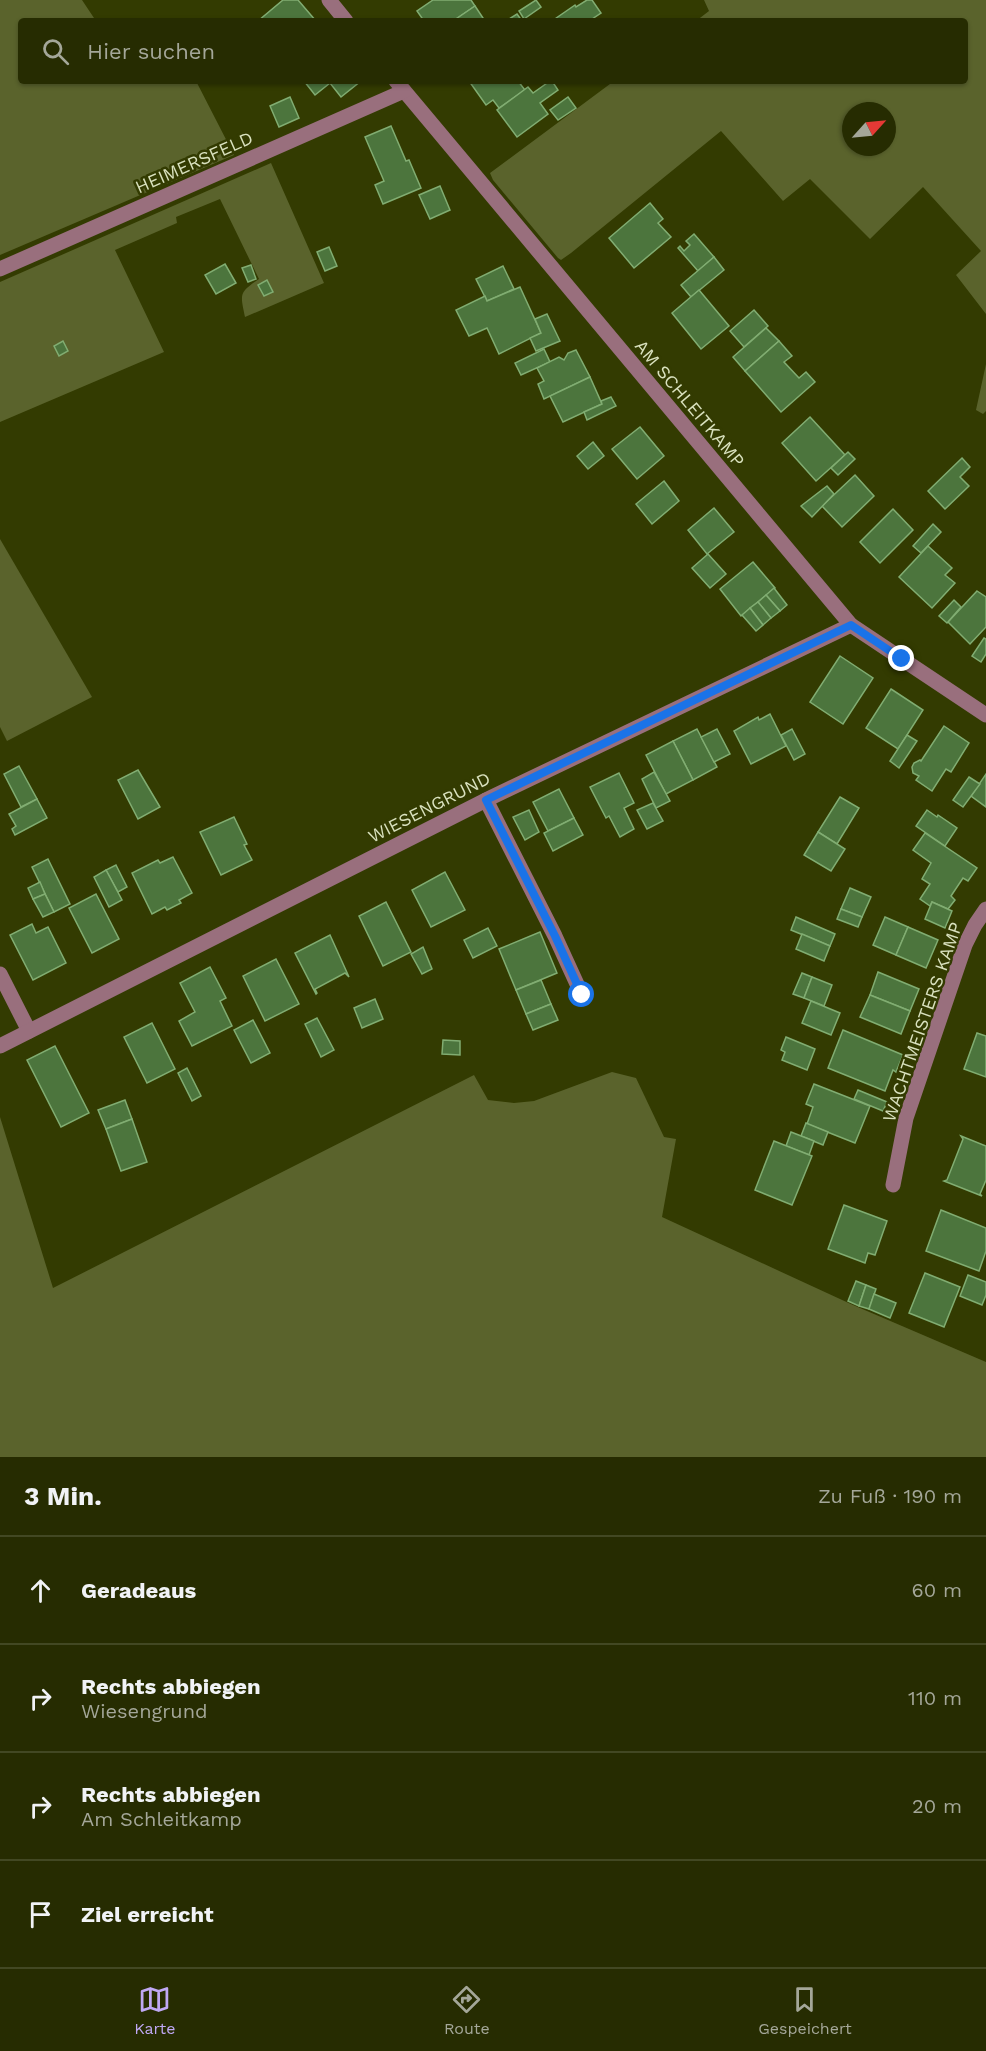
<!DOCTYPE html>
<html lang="de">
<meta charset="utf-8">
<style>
:root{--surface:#262c01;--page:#323810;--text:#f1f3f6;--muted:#a4a799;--line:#424823;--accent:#bfa8f4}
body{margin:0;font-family:"Work Sans",sans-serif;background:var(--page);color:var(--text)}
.compass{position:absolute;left:842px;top:102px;width:54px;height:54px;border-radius:50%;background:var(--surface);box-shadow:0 2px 4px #0004;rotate:63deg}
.stop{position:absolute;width:18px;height:18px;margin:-14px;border:4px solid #1a73e8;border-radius:50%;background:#fff}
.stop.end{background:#1a73e8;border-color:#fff;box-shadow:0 2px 6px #0008}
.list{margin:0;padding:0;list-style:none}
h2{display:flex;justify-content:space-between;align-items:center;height:78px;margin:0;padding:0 24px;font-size:26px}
h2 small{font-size:20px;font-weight:400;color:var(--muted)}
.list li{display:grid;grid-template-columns:39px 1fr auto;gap:18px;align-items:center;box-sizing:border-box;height:108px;padding:0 24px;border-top:2px solid var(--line)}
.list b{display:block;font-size:22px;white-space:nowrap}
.list p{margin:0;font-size:20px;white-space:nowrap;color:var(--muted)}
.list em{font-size:20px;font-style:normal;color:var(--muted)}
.icon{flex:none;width:33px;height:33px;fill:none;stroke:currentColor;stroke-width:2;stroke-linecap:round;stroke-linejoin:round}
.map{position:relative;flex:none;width:986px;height:1457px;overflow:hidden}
.search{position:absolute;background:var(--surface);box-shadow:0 2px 4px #0004;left:18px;right:18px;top:18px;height:66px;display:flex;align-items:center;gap:15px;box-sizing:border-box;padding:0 21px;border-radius:6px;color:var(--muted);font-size:22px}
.sheet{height:510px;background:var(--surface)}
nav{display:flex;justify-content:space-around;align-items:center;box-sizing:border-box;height:84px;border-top:2px solid var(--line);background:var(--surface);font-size:16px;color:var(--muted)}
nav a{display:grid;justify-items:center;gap:3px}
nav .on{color:var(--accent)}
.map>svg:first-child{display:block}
.green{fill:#5a632c;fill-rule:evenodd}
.building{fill:#4c753d;stroke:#81ad72;stroke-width:1.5}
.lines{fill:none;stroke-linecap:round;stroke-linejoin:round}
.minor{stroke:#996f7d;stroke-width:15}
.route{stroke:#1a73e8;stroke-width:8}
.labels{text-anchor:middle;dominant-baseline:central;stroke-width:5;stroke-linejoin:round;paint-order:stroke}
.street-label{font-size:18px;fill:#dae2bf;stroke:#333b01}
</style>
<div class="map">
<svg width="986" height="1457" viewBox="0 0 986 1457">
<rect width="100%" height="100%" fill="#333b01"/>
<!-- green -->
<g class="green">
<polygon points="0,0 82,0 96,21 21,21 21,81 196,81 234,155 0,255"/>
<path d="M704 0H986V314L956 275 981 251 923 187 870 239 810 179 783 201 721 131 571 253 561 260 558 258 493 180 490 173 614 81H965V21H696L709 11ZM851 111H887V147H851Z"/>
<path d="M271 163 324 283 245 317C240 293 239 293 259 279L220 199 176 217 177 223 115 250 164 352 0 422V282Z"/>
<polygon points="986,364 986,411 983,414 976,410"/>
<polygon points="0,539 92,697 7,741 0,727"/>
<polygon points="612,1072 636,1078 664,1137 676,1139 662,1217 853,1305 986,1362 986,1457 0,1457 0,1117 53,1288 474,1075 488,1100 514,1103 534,1101"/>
</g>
<!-- building -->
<g class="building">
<polygon points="283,0 298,0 316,21 258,21"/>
<polygon points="433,0 471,0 475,6 453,21 424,21 417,11"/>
<polygon points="536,0 541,7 524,19 519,11"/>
<polygon points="587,0 592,0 601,13 589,21 552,21 575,5 576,7"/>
<polygon points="475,6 485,21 453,21"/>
<polygon points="517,14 522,21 506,21"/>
<polygon points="304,81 361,81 341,97 330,83 315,95"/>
<polygon points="469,81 518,81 525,90 499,108 493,100 486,105"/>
<polygon points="550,81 552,81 558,90 540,103 548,114 517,137 497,110 528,87 533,93"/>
<polygon points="290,97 299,118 279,127 270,106"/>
<polygon points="568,97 576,108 558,120 550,110"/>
<polygon points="391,126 406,161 409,160 421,188 383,204 375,185 384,181 365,137"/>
<polygon points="440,186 450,210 430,219 419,195"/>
<polygon points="650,203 663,219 658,223 671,237 634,268 609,238"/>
<polygon points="694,234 714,257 698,271 678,248 680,246 684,251 690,245 686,241"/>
<polygon points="329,247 337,266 325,271 317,252"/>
<polygon points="714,257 724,270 691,297 681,285"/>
<polygon points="225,264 236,283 216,294 205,275"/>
<polygon points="251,265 256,279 248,282 242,268"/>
<polygon points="503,266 514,289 487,301 476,279"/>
<polygon points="267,280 273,292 264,296 258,285"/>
<polygon points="520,287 541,333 499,354 487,328 469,336 456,310 485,296 487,301"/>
<polygon points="699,290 729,326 701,349 672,313"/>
<polygon points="754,310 768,326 744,347 730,331"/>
<polygon points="547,314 560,341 536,351 530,338 541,333 535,319"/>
<polygon points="766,328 779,341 745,371 733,357"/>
<polygon points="63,341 68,351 59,356 54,346"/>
<polygon points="779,341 792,356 784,362 799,378 806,372 815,382 781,412 745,371"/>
<polygon points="544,349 550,362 521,375 515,363"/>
<polygon points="576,350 590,377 544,399 538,384 544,381 537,368 559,357 564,360 568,353"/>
<polygon points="590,377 602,404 563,422 550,396"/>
<polygon points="611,397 616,406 587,420 584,412 602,404 601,401"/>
<polygon points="810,417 845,455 816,481 782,443"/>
<polygon points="640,427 664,456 637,479 612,449"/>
<polygon points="593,442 604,456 588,469 577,456"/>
<polygon points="848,452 855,459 838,475 831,468"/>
<polygon points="962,458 970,467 960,477 969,486 945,509 928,491"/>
<polygon points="855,475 874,496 842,527 822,506"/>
<polygon points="664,481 679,501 652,524 636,504"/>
<polygon points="827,486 834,494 812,517 801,506"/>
<polygon points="714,508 734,532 707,554 688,530"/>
<polygon points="893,509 913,530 880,563 860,542"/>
<polygon points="933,524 941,532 921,553 913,546"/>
<polygon points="928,546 952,568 945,575 955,583 932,608 899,577"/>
<polygon points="708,554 726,574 710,588 692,568"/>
<polygon points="753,562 775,588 741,616 720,589"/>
<polygon points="774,588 787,605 780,611 766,595"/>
<polygon points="977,591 986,597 986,627 970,644 948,622"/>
<polygon points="766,595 780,611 771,618 758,602"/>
<polygon points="954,600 961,607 947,623 939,616"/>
<polygon points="758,602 771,618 763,625 750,608"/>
<polygon points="750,608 763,625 756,631 742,615"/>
<polygon points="984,638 986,639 986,654 981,662 972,656"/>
<polygon points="840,656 873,678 843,724 810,702"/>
<polygon points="891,689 923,710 898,749 866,728"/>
<polygon points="770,714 786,746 751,764 734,731 758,717 759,720"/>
<polygon points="944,726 969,743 951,772 946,769 932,791 916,780 919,776 913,773 912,767 914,763 920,760 921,761"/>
<polygon points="697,729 717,767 693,780 673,741"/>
<polygon points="717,729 730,754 714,762 701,737"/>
<polygon points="792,729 805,754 794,760 781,735"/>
<polygon points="907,735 917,741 899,768 890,761"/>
<polygon points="673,741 693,780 666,794 646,755"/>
<polygon points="19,766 37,799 21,807 4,774"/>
<polygon points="138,770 160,807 138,819 118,780"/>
<polygon points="654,772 670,801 656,808 642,779"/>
<polygon points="619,773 634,803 624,808 634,829 620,837 609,816 606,818 590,787"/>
<polygon points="986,774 986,807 971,796"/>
<polygon points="969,777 980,784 963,807 953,800"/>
<polygon points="559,789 574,818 548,831 533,802"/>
<polygon points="840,797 859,808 837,844 818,832"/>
<polygon points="37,799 47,818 15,835 12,829 16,826 9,814"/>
<polygon points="653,803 663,821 647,829 637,810"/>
<polygon points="529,810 539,832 525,840 513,817"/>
<polygon points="927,810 937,817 938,815 957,828 945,846 916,826"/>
<polygon points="234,817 247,844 244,845 252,860 221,875 200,832"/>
<polygon points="574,818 583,835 553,851 544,833"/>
<polygon points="818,832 845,849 831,871 804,855"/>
<polygon points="925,833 977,868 968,881 963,878 951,896 955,900 948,909 932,902 930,906 920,899 930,884 922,879 931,863 913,850"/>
<polygon points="173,857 192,893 179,900 181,903 167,910 165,907 152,914 132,873 158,860 160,863"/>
<polygon points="48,859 70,904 54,912 32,867"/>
<polygon points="116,865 127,887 118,892 106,870"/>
<polygon points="106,870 122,900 109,907 94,877"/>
<polygon points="445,872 465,910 431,927 412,890"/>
<polygon points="40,882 45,894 33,899 28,888"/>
<polygon points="850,888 871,897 862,917 841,909"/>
<polygon points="45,894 54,912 43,917 33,899"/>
<polygon points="96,894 119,939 92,953 69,908"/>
<polygon points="386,902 411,952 383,966 359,916"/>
<polygon points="932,902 952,911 945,928 925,919"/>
<polygon points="841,909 862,917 858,927 837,919"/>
<polygon points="796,917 835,934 830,946 791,930"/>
<polygon points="885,917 908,927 896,955 873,945"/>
<polygon points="32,924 36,933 48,927 66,963 33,980 10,935"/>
<polygon points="908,927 938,940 926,968 896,955"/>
<polygon points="488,928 497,946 473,958 464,940"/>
<polygon points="540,932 557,973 516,990 499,949"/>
<polygon points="802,934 830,946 824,961 796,949"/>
<polygon points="330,935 349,977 345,973 315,989 317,993 316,994 295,953"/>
<polygon points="423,947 432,969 422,974 411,954"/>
<polygon points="276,959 299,1004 265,1021 243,976"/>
<polygon points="210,967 226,998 220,1001 232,1026 192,1046 179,1021 195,1012 180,983"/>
<polygon points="878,972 919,989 910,1011 870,995"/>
<polygon points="802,973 812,977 804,998 793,994"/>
<polygon points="812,977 832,985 824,1006 804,998"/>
<polygon points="541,980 551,1004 526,1014 516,990"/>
<polygon points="870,995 910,1011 901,1034 860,1017"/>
<polygon points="375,999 383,1019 362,1028 354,1008"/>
<polygon points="811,1001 840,1013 831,1035 802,1023"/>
<polygon points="551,1004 558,1020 533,1030 526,1014"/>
<polygon points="317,1018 334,1050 321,1057 305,1024"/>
<polygon points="253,1020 270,1053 251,1063 234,1030"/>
<polygon points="152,1023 175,1069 147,1083 124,1037"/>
<polygon points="843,1030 903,1055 896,1072 893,1070 885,1091 828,1068"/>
<polygon points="977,1033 986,1036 986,1077 964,1069"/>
<polygon points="786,1037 815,1049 807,1070 782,1060 785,1052 781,1050"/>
<polygon points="443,1040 460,1041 460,1055 442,1054"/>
<polygon points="55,1046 89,1113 61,1127 27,1060"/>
<polygon points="187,1068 201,1096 192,1101 178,1073"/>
<polygon points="814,1084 870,1106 855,1143 807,1124 813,1107 806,1104"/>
<polygon points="858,1090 887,1102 883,1111 854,1099"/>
<polygon points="125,1100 132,1119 106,1129 98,1110"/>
<polygon points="132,1119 147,1162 121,1171 106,1129"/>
<polygon points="806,1123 828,1132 823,1145 801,1136"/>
<polygon points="791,1132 814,1141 809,1155 786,1146"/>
<polygon points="961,1136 986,1146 986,1180 980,1194 982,1196 944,1181 947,1180 963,1139"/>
<polygon points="774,1141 812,1156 792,1205 755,1190"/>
<polygon points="844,1205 887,1221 875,1255 868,1253 865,1263 828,1249"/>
<polygon points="941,1210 986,1228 986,1251 979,1271 926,1251"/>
<polygon points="925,1273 960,1287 944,1327 909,1313"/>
<polygon points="968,1275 986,1282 986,1295 982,1305 960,1296"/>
<polygon points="856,1281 866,1285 859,1306 848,1301"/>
<polygon points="866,1285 876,1289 869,1309 859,1306"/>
<polygon points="874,1294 896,1303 890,1318 869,1309"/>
</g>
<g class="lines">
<!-- minor -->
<g class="minor">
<polyline points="329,0 346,21"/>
<polyline points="396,81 851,625 986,715"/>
<polyline points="0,269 404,91"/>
<polyline points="486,800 555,936 582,995"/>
<polyline points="0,974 29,1031"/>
<polyline points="0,1046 490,798 851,625"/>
<polyline points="893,1185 906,1118 965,945 975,925 986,909"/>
</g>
</g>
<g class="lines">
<!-- route -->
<polyline class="route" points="582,995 555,936 486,800 851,625 902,659"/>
</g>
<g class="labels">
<!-- street labels -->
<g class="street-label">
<text transform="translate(194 162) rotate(-24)">HEIMERSFELD</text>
<text transform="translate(690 403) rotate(50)">AM SCHLEITKAMP</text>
<text transform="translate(429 807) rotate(-27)">WIESENGRUND</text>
<text transform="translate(922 1022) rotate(-71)">WACHTMEISTERS KAMP</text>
</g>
</g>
</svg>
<svg class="compass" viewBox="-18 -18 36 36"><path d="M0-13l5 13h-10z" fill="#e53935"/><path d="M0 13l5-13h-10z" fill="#a4a799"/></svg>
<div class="stop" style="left:582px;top:995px"></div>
<div class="stop end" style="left:902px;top:659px"></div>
<div class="search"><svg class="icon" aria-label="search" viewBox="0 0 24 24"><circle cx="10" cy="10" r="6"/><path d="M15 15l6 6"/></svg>Hier suchen</div>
</div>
<section class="sheet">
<h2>3 Min.<small>Zu Fuß · 190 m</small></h2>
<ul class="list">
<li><svg class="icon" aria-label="ahead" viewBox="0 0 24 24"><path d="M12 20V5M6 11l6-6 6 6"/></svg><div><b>Geradeaus</b></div><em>60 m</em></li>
<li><svg class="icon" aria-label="right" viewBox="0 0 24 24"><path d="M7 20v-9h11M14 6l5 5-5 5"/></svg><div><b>Rechts abbiegen</b><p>Wiesengrund</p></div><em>110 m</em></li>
<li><svg class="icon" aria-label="right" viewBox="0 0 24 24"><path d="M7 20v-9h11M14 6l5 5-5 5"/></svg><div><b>Rechts abbiegen</b><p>Am Schleitkamp</p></div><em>20 m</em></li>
<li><svg class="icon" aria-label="arrive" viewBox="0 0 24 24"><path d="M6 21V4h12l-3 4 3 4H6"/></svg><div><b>Ziel erreicht</b></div></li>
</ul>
</section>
<nav>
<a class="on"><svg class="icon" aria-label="map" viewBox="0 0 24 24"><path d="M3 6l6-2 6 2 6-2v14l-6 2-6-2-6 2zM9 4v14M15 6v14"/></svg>Karte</a>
<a><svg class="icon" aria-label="directions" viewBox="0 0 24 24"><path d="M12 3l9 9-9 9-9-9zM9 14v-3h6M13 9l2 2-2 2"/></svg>Route</a>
<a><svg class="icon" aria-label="saved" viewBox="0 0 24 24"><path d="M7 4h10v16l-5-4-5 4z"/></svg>Gespeichert</a>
</nav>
